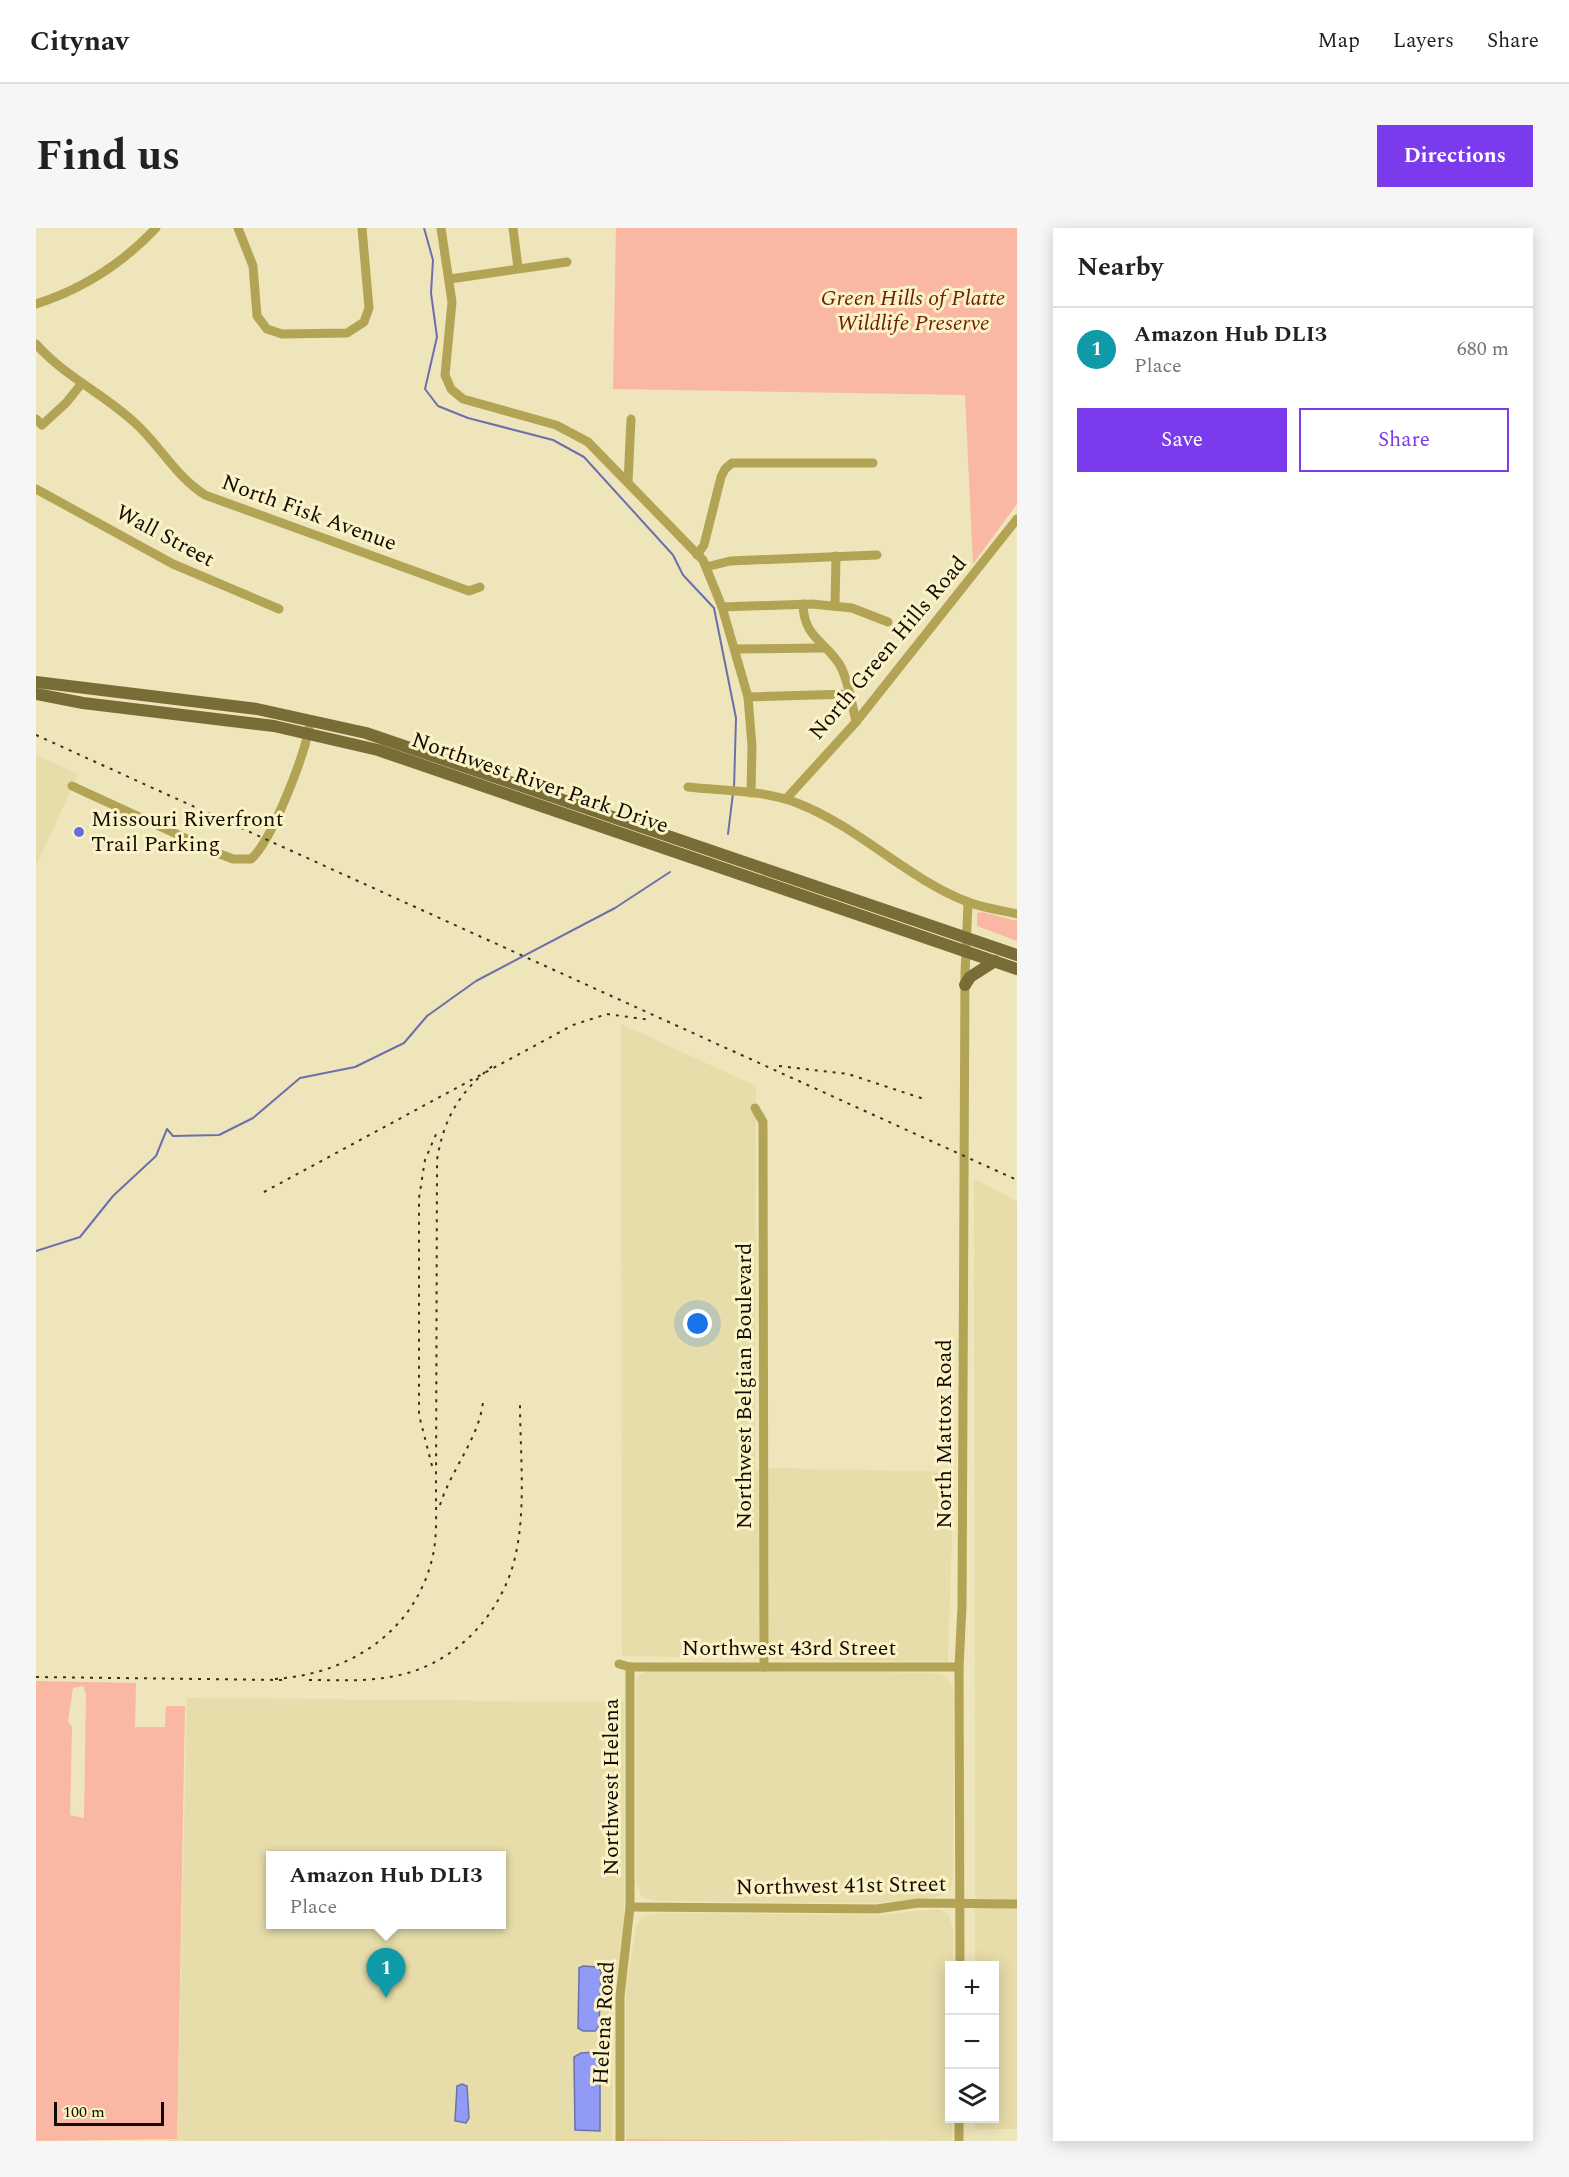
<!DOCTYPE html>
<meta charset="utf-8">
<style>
:root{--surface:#fff;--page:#f6f6f6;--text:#222;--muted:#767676;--line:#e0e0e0;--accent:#7c3aed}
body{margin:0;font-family:Spectral,serif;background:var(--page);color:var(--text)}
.controls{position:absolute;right:18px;bottom:18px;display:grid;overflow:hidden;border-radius:0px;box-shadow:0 3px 15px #0003}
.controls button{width:54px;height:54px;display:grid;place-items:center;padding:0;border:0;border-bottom:2px solid var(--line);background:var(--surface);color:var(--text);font:30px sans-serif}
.scale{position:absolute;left:18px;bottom:15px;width:110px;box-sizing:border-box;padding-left:6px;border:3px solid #110d02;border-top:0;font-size:16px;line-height:21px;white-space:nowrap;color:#110d02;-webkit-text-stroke:4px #fbf3c7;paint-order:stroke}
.you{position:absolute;left:662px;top:1096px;width:21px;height:21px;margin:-15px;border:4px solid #fff;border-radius:50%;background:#1a73e8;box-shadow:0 0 0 9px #1a73e833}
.badge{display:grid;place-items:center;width:39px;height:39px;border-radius:50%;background:var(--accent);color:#fff;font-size:20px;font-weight:700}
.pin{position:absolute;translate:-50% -50px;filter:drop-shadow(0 2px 3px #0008)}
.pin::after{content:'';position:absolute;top:32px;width:21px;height:18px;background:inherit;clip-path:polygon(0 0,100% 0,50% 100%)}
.popup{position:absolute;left:230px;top:1623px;width:240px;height:78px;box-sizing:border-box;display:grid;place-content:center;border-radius:0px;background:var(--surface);filter:drop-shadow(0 2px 4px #0005);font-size:20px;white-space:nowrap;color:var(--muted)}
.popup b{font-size:22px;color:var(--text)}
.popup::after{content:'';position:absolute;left:50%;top:100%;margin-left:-12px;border:12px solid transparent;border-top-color:var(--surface)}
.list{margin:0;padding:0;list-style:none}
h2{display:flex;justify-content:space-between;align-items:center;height:78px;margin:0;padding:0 24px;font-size:26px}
h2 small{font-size:20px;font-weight:400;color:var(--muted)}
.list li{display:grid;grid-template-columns:39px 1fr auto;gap:18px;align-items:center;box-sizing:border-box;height:84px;padding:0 24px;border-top:2px solid var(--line)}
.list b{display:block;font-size:22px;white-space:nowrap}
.list p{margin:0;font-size:20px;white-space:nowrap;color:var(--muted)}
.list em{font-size:20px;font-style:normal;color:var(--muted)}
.actions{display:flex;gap:12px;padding:18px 24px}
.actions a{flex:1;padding:14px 0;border:2px solid var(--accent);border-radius:0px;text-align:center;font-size:21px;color:var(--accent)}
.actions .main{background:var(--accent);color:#fff}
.icon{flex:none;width:33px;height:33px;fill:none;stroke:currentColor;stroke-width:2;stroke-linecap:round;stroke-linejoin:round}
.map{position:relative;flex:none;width:981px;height:1913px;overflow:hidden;border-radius:0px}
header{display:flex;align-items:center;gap:36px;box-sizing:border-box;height:84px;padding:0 30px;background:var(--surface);border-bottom:2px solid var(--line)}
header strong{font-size:28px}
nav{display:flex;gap:33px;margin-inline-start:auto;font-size:21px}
.intro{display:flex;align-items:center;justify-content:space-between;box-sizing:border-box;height:144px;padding:0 36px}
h1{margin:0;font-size:42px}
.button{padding:15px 27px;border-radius:0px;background:var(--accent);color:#fff;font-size:21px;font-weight:700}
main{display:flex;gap:36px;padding:0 36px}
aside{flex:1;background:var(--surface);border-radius:0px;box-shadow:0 3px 15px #0003}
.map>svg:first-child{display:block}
.built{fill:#e7ddaa;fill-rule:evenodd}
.green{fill:#fab7a3;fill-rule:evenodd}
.water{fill:#919af5;stroke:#6b70ac;stroke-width:1.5}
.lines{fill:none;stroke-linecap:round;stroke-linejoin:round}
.stream{stroke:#6b70ac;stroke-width:2}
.minor{stroke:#b3a455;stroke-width:9}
.major{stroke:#786d36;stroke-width:12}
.rail{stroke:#363121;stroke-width:2;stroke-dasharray:3 6;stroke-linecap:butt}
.poi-dot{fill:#676be4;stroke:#fbf3c7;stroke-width:2}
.labels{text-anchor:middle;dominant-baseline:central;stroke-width:6;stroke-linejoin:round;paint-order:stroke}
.park-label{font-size:22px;font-style:italic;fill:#6e2002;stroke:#fbf3c7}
.street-label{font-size:22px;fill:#110d02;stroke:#fbf3c7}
.poi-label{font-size:22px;fill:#110d02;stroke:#fbf3c7;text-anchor:start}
</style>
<header>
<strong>Citynav</strong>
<nav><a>Map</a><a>Layers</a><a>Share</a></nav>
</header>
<div class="intro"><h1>Find us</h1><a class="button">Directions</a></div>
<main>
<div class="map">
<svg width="981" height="1913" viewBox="0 0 981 1913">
<rect width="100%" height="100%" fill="#eee5ba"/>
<!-- built -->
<g class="built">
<polygon points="0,527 42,546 0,638"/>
<polygon points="585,796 720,858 719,1243 736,1240 918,1244 912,1434 586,1428"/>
<polygon points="938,951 981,973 981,1901 939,1901 939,1891 958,1890 958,1738 939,1737"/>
<polygon points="613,1442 900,1445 910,1448 917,1458 918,1467 917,1653 914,1662 900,1669 838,1675 621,1673 606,1669 600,1655 600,1453 603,1447"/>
<path d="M151 1470 588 1474V1699L577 1767 576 1913H128L141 1911ZM234 1628H466V1696H234Z"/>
<polygon points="901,1681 912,1685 917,1700 917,1737 914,1738 914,1890 916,1891 916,1913 590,1911 590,1760 600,1699 606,1689 625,1685 843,1687"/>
</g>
<!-- green -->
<g class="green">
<polygon points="580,0 981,0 981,276 937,336 929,167 577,161"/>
<polygon points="946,684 981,693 981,713 941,698 941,685"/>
<path d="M0 1453 100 1455 99 1499H129L130 1478H149L141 1911 0 1913ZM47 1458 50 1467 48 1590 34 1587 36 1499 32 1494 37 1460Z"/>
<polygon points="590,1911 843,1913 590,1913"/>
</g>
<!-- water -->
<g class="water">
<polygon points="547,1738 562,1739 565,1743 563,1799 559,1803 547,1803 542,1800 543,1745 543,1740"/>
<polygon points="559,1824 564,1832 564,1903 539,1902 538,1829 545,1825"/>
<polygon points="426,1856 431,1858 433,1890 430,1895 419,1893 421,1858"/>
</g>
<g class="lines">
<!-- stream -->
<g class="stream">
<polyline points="388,0 397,32 395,65 401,109 389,161 402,178 432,190 517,212 548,229 637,327 647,347 678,380 700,490 698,560"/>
<polyline points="692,606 697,565"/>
<polyline points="0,1023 44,1009 77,968 120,928 131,901 137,908 183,907 217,890 264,850 319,839 368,815 391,788 440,753 579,680 634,644"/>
</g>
<!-- minor -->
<g class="minor">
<polyline points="202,0 217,38 221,88 231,101 246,106 311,105 328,94 333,80 326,0"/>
<polyline points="405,0 416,74 409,147 415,161 427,171 520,197 552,214 667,332 686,379 712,469 716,518 715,565"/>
<polyline points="477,0 482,40"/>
<polyline points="414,51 531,34"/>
<path d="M0 76C47 61 86 36 120 0"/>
<path d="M0 116C28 148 68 166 98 194 124 217 139 248 169 267L433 363 444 359"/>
<polyline points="0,191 6,197 30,175 46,155"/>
<polyline points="592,255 595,191"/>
<polyline points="0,261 137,336 243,381"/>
<polyline points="661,327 668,317 685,249 689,241 696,235 837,235"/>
<polyline points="670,339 694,333 841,327"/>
<path d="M767 376C768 412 791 413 805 439 813 456 816 476 820 494"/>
<polyline points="799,378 800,328"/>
<polyline points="686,379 776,376 816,380 852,394"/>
<polyline points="699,421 788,420"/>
<polyline points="712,469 814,466"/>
<path d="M36 558 184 626 197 631H215C236 613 268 528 273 500"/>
<path d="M652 559C688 563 728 562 761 575 823 599 870 650 932 674 947 680 965 682 981 686"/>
<polyline points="750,571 820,494 981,291"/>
<polyline points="719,880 727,894 728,1439"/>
<polyline points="583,1436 594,1439 923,1439"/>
<polyline points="594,1679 841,1681 882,1675 981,1676"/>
<polyline points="924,1738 923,1439 926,1378 929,746 932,674"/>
<polyline points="584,1913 584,1768 594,1679 594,1439"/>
<polyline points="923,1913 923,1890"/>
</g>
<!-- major -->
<g class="major">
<polyline points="0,454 221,481 330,505 981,727"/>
<polyline points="0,466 47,475 238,498 342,522 981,741"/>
<polyline points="929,757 934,749 959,733"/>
</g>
<!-- rail -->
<g class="rail">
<polyline points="0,507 981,952"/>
<polyline points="743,838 812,846 888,871"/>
<polyline points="228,964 537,797 571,786 615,792"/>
<polyline points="396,1238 383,1187 383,970 389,932 401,904"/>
<path d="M404 1277C415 1242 443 1210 447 1174"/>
<polyline points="0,1449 246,1452"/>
<path d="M239 1451C313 1446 380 1404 397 1327 401 1308 400 1287 400 1268L401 932C408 889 424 863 459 836"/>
<path d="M273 1452C302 1452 331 1454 359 1448 420 1437 468 1384 480 1325 490 1279 484 1222 484 1175"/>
</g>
</g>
<!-- markers -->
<circle class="poi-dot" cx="43" cy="604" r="6"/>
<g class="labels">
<!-- park labels -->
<g class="park-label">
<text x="877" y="70">Green Hills of Platte<tspan x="877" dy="25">Wildlife Preserve</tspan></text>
</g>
<!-- street labels -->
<g class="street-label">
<text transform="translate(273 285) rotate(20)">North Fisk Avenue</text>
<text transform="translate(129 308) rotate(28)">Wall Street</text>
<text transform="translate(852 420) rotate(-50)">North Green Hills Road</text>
<text transform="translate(504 555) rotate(19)">Northwest River Park Drive</text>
<text transform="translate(708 1158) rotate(-90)">Northwest Belgian Boulevard</text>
<text transform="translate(908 1206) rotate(-90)">North Mattox Road</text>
<text x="753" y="1420">Northwest 43rd Street</text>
<text transform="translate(575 1559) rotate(-90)">Northwest Helena</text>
<text transform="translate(805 1658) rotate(-1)">Northwest 41st Street</text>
<text transform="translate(568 1795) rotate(-87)">Helena Road</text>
</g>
<!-- poi labels -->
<g class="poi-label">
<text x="55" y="591">Missouri Riverfront<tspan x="55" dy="25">Trail Parking</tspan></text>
</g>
</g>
</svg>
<div class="controls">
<button>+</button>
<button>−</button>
<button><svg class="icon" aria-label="layers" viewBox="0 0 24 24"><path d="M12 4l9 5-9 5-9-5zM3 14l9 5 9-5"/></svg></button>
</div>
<div class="scale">100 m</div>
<div class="you"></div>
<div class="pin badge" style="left:350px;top:1770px;background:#0f9aa8">1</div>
<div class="popup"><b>Amazon Hub DLI3</b>Place</div>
</div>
<aside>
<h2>Nearby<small></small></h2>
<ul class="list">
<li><span class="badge" style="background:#0f9aa8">1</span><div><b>Amazon Hub DLI3</b><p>Place</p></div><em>680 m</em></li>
</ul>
<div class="actions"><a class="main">Save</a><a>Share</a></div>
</aside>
</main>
